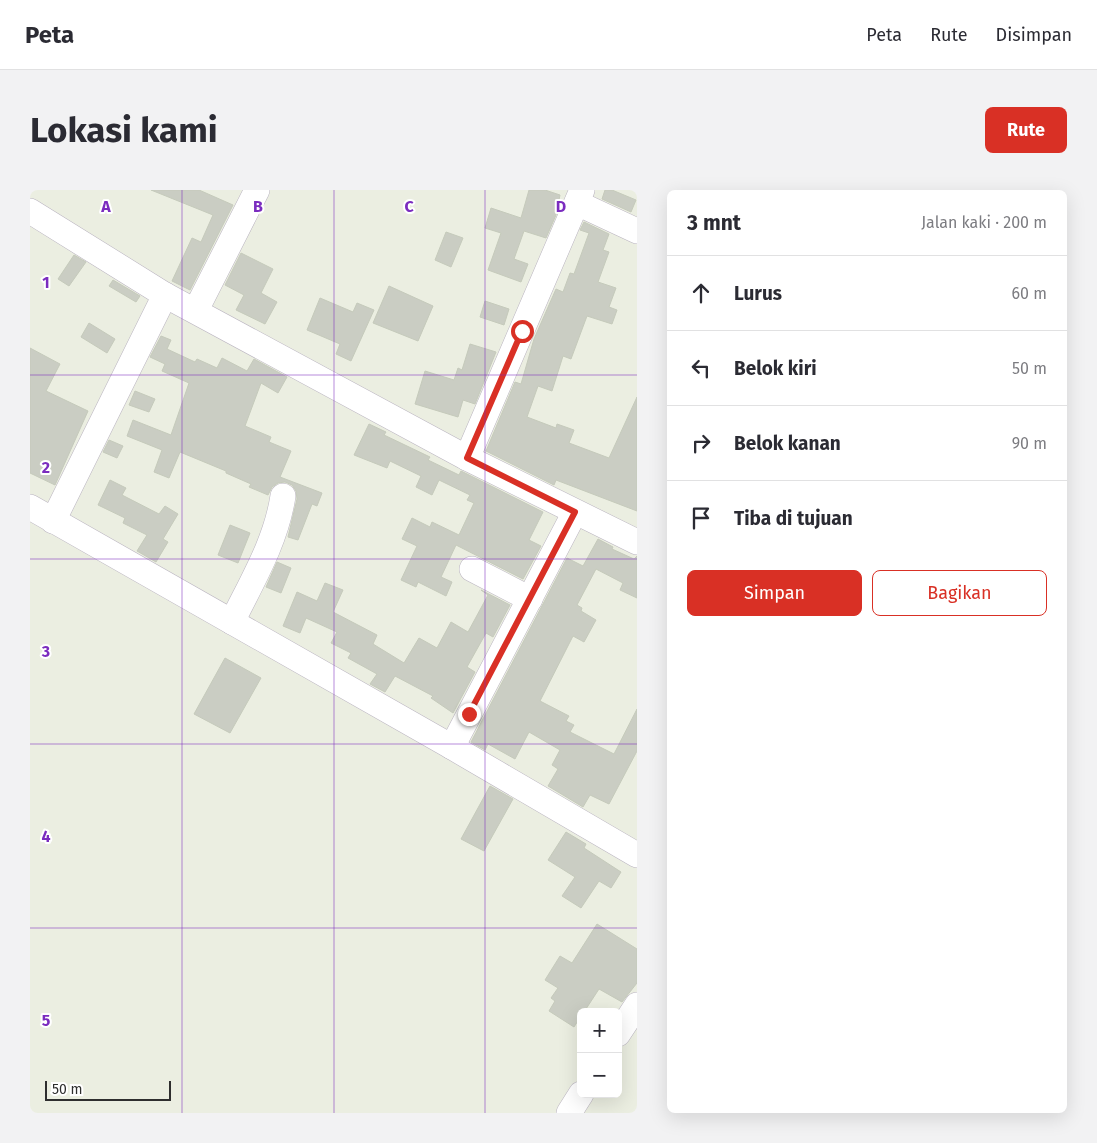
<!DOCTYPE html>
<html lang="id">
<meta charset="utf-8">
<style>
:root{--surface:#fff;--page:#f2f2f3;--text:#2b2b33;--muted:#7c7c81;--line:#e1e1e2;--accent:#d93025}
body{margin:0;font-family:"Fira Sans",sans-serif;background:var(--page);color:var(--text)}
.controls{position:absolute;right:15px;bottom:15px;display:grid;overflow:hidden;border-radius:8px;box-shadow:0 5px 20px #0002}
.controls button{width:45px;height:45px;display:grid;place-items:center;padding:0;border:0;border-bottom:1px solid var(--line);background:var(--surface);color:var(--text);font:25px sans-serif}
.scale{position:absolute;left:15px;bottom:12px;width:126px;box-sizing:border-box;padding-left:5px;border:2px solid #2e2e2e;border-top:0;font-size:14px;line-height:18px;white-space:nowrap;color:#2e2e2e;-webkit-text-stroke:4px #fff;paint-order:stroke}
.stop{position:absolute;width:15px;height:15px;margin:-11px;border:4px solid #d93025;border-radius:50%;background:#fff}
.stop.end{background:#d93025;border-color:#fff;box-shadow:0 1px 5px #0008}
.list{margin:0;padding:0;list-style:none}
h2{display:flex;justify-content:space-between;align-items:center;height:65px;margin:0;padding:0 20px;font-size:21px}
h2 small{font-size:16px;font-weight:400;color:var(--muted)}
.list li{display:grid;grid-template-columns:32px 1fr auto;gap:15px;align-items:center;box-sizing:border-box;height:75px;padding:0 20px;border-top:1px solid var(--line)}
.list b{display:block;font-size:19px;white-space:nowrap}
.list em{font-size:16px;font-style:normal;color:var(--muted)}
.actions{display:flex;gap:10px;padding:15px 20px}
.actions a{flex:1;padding:11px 0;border:1px solid var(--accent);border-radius:8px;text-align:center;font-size:18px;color:var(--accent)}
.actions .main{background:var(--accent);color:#fff}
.icon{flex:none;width:28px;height:28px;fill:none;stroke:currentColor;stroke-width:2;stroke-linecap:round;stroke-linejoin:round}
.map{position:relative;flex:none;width:607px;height:923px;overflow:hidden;border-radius:8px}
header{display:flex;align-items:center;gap:30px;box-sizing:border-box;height:70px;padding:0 25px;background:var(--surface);border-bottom:1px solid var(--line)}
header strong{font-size:24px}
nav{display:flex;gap:28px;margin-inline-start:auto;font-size:18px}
.intro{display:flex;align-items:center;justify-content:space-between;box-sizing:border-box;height:120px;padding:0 30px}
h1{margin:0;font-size:35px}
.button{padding:12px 22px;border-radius:8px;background:var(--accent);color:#fff;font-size:18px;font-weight:700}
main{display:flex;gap:30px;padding:0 30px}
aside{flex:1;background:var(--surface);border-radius:8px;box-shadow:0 5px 20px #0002}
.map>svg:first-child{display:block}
.building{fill:#cacdc3;stroke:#c5cabb}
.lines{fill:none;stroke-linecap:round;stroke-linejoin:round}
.minor-casing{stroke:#bab4c0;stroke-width:26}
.minor{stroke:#fff;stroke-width:25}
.route{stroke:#d93025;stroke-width:6}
.grid{fill:none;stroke:#7b2cbf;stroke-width:1;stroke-opacity:0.55}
.grid-label{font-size:16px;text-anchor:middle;font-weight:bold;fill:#7b2cbf;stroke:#fff;stroke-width:4;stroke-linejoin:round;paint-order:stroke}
</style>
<header>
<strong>Peta</strong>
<nav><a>Peta</a><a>Rute</a><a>Disimpan</a></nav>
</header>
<div class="intro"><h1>Lokasi kami</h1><a class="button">Rute</a></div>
<main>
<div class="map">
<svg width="607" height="923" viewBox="0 0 607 923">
<rect width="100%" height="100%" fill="#ebeee1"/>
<!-- building -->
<g class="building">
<polygon points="121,0 169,0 203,15 160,100 142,91 162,48 171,52 183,25"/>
<polygon points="499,0 515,0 530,5 526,25 516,48 494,41 484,69 498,74 491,92 458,80 471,43 455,38 461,18 491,28"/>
<polygon points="575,0 582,0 606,10 601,22 572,9"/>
<polygon points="554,32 579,44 573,60 579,62 568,92 586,98 579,117 587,120 582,134 557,126 541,169 533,166 522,201 508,196 497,227 526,238 527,234 544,240 539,253 579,268 607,207 607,321 526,290 524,295 456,261 485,192 491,194 504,149 526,99 533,102 540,83 544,84 559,43 550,40"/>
<polygon points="416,42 433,48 421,77 405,70"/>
<polygon points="211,63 243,79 231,103 247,112 235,134 206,120 214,105 195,95"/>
<polygon points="44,65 56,72 39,96 28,89"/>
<polygon points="83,90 110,106 106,112 79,96"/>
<polygon points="359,96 403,116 388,151 343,133"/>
<polygon points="290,108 323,122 327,113 344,120 321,171 306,164 310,154 277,140"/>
<polygon points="455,111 479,119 474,135 450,127"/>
<polygon points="59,133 85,149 77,163 51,147"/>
<polygon points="131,146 141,150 137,159 165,172 167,169 187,178 192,168 217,181 224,169 257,187 248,203 231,193 215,236 241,247 239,252 261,261 250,287 292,303 287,316 282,314 268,350 258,347 267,309 266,301 262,295 255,292 248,293 242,297 238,305 219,297 221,294 196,283 196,281 150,262 139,288 124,282 132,260 97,246 103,230 141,245 159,193 132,181 135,174 120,167"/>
<polygon points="440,154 466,162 445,214 433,210 428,227 385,214 395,181 424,190 428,178 432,180"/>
<polygon points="0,158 30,174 16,201 58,221 25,295 0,283"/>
<polygon points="105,201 125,209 119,222 99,215"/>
<polygon points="339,234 356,242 354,245 400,267 398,270 429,285 431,281 513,322 499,350 511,356 493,389 426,355 411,387 422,392 416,406 388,392 386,397 371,390 387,356 372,349 382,328 400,337 402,332 429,345 444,313 437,310 440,305 409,290 402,305 386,297 391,286 360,271 357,278 324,265"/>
<polygon points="79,250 93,256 87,268 73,262"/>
<polygon points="80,290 96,298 92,305 129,324 135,316 148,324 133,349 138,352 126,372 107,361 117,345 93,333 95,328 68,315"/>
<polygon points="200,335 220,343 208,373 188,365"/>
<polygon points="568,349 583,357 582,359 604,369 607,366 607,408 590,400 593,393 566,379 547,415 552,418 551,421 566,430 554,452 543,446 510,511 539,526 536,531 544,535 540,542 584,564 607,519 607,561 579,614 560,605 553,617 518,596 528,579 522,575 530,560 499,542 485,569 458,554 455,560 441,552 537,368 553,376"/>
<polygon points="247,372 261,378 251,403 236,397"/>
<polygon points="295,393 313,400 303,422 347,445 343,454 374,473 389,448 407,458 421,432 438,442 458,405 451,400 480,415 463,447 456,443 437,477 445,482 423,523 401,508 403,506 365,486 355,502 340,494 347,484 318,468 321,463 301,453 307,442 276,428 270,443 253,436 267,402 287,411"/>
<polygon points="195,468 231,488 200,543 164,524"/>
<polygon points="460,596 483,609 454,661 431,649"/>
<polygon points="536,642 556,654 554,658 591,682 581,698 569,691 551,718 532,706 545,687 518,670"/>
<polygon points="567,734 607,759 607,793 592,812 569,799 554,822 551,822 551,826 544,837 519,821 525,811 521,808 528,798 515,790 530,766 542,773"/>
</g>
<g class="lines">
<!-- minor casing -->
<g class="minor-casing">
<g id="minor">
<polyline points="547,13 607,41"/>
<polyline points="0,21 135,105 437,268 607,352"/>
<polyline points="166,120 227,0"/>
<polyline points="437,268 552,0"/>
<polyline points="0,317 422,557 607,665"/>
<polyline points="23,331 135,105"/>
<polyline points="442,379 500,409"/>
<path d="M202 432C222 391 246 352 253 306"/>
<polyline points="422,557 545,322"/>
<polyline points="588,844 607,815"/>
<polyline points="539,923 551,904"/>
</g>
</g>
<!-- minor -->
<use href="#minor" class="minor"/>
</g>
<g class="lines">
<!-- route -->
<polyline class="route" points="439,524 545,322 437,268 492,141"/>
</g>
<!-- grid -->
<path class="grid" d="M152 0V923M304 0V923M455 0V923M0 185H607M0 369H607M0 554H607M0 738H607"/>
<g class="grid-label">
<text x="76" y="22">A</text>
<text x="228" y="22">B</text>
<text x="379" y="22">C</text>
<text x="531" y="22">D</text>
<text x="16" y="98">1</text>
<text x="16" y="283">2</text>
<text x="16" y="467">3</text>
<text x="16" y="652">4</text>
<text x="16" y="836">5</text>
</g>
</svg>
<div class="controls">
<button>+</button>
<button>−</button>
</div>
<div class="scale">50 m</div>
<div class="stop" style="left:492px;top:141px"></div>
<div class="stop end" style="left:439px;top:524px"></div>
</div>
<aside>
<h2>3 mnt<small>Jalan kaki · 200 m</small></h2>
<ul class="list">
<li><svg class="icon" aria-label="ahead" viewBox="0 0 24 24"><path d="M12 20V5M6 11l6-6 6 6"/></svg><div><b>Lurus</b></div><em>60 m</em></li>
<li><svg class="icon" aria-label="left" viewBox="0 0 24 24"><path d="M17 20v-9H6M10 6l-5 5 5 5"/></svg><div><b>Belok kiri</b></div><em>50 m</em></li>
<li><svg class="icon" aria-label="right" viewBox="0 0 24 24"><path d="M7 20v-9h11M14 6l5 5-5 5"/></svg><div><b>Belok kanan</b></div><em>90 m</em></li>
<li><svg class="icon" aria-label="arrive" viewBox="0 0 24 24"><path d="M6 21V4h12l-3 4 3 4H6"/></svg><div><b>Tiba di tujuan</b></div></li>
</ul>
<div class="actions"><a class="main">Simpan</a><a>Bagikan</a></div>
</aside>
</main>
